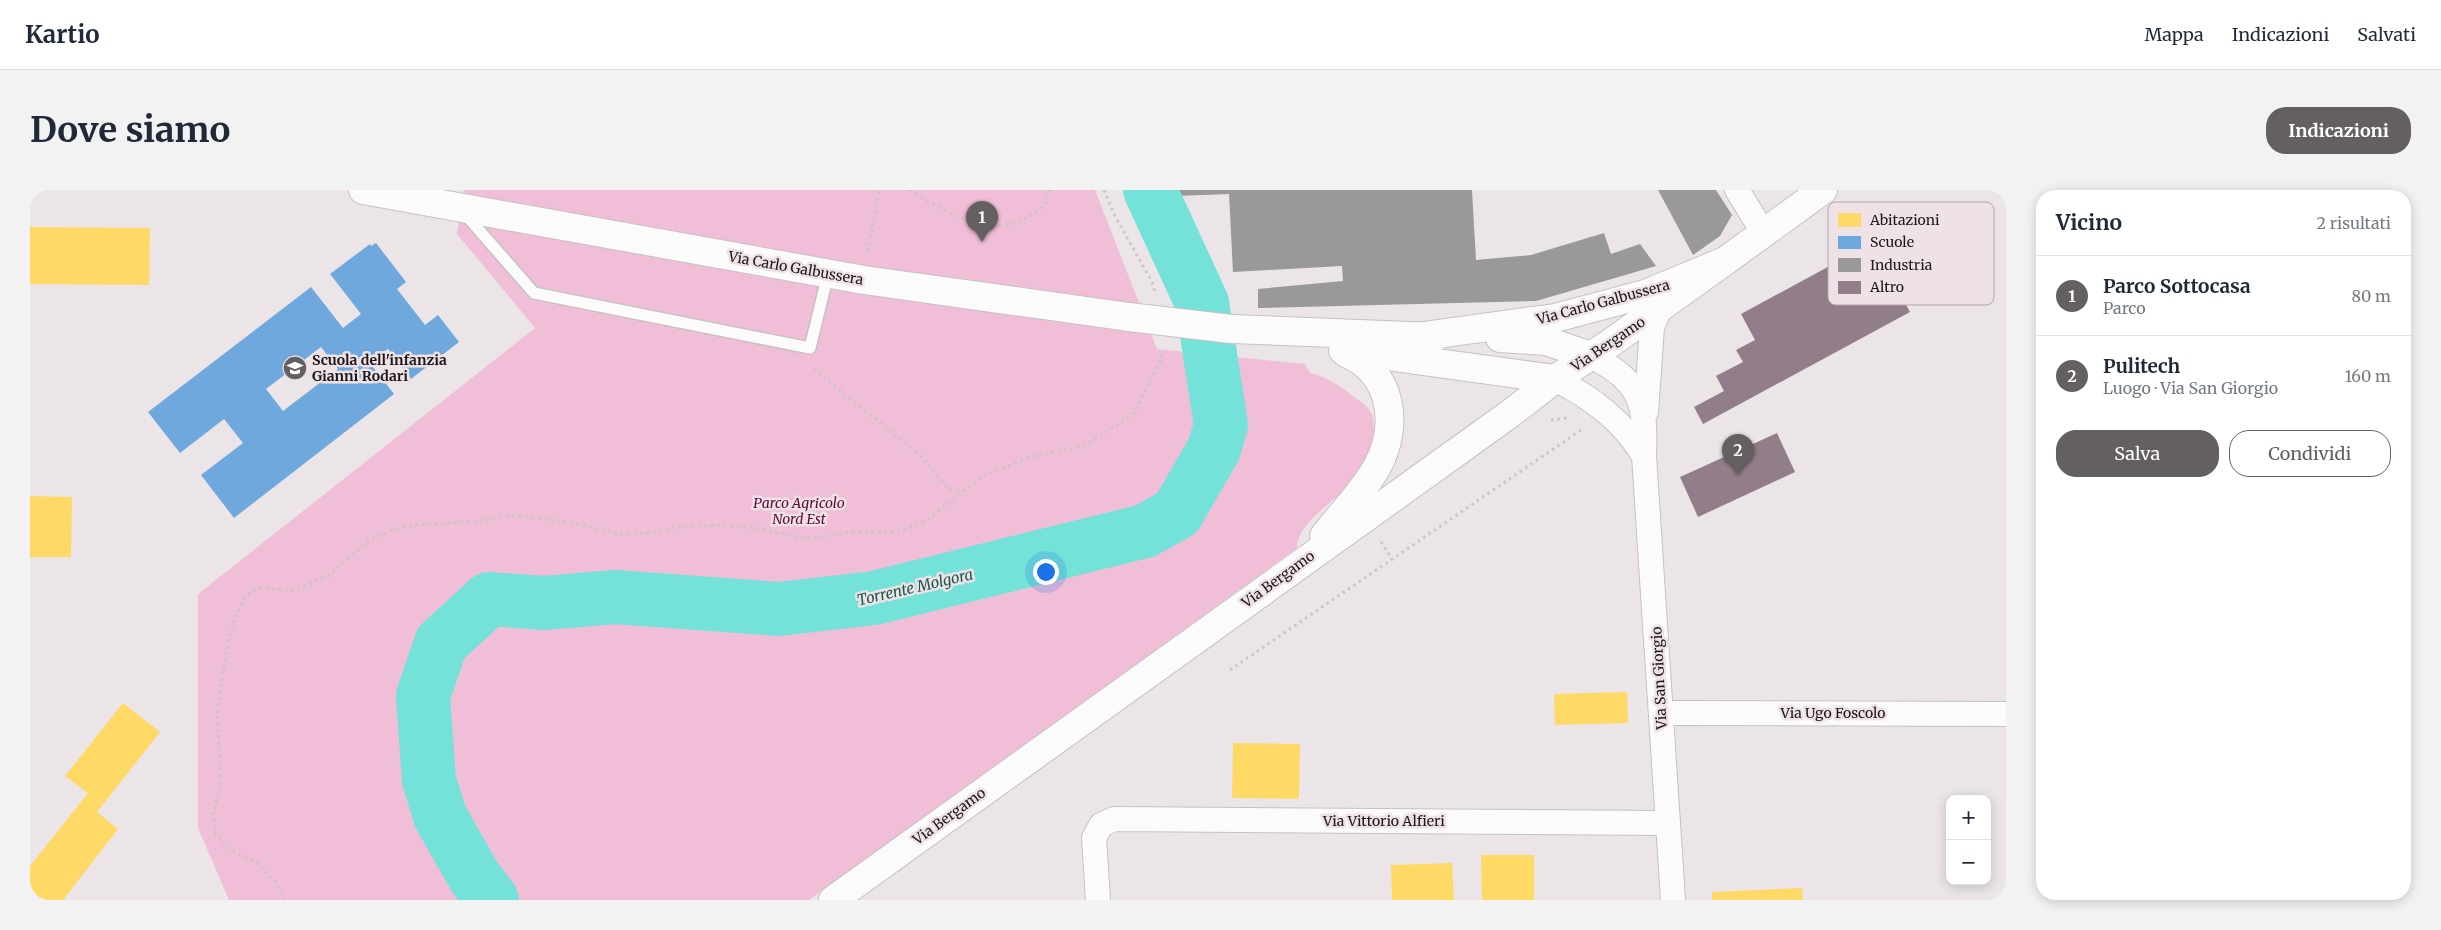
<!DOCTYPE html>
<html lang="it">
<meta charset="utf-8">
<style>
:root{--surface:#fff;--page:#f2f2f3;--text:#1f2937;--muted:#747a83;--line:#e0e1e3;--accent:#646062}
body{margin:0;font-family:Merriweather,serif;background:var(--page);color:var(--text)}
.controls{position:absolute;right:15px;bottom:15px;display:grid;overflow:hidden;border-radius:10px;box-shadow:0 2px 12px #0003}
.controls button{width:45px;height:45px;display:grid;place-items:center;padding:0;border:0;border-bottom:1px solid var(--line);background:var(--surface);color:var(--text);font:25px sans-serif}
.you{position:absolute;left:1015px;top:381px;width:18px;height:18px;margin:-12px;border:4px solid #fff;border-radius:50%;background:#1a73e8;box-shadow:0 0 0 8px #1a73e833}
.badge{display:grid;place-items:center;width:32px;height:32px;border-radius:50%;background:var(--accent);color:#fff;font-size:16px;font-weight:700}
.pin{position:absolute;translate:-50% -41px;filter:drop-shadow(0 1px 2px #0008)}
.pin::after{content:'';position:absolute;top:26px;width:18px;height:15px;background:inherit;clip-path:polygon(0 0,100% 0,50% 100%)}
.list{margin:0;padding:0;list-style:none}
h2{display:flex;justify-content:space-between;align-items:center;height:65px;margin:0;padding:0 20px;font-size:21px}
h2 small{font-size:16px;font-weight:400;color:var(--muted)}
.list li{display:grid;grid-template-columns:32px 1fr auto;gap:15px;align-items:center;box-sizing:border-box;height:80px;padding:0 20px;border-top:1px solid var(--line)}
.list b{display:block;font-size:19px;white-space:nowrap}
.list p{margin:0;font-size:16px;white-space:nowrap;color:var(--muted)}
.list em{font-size:16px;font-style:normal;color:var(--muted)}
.actions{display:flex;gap:10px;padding:15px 20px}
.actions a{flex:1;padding:11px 0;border:1px solid var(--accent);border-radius:20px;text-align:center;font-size:18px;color:var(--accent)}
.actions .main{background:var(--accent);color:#fff}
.map{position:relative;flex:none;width:1976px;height:710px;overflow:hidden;border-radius:20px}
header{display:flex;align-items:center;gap:30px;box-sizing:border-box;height:70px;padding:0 25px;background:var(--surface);border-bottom:1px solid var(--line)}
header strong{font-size:24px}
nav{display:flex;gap:28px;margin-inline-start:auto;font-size:18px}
.intro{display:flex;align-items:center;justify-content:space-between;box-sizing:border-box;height:120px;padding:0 30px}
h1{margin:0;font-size:35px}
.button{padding:12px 22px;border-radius:20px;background:var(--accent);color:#fff;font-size:18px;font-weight:700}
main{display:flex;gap:30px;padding:0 30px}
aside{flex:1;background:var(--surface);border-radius:20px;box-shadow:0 2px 12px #0003}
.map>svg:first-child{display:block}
.green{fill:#f1bed7}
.homes{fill:#ffd966}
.schools{fill:#6fa8dc;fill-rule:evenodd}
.industry{fill:#999}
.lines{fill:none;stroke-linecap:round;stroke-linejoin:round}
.river{stroke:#75e2d9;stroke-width:54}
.building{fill:#927e8a}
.service-casing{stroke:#c6c1c3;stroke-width:14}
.minor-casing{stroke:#c6c1c3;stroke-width:26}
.tertiary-casing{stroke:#c6c1c3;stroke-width:30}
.path{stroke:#c8c6c7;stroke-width:3;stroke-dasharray:2.5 4;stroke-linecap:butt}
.service{stroke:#fcfbfc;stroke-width:11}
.minor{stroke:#fcfbfc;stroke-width:24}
.tertiary{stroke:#fcfbfc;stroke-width:28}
.tertiary-bridge-casing{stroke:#c6c1c3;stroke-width:30;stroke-linecap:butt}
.tertiary-bridge{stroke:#fcfbfc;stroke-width:28}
.labels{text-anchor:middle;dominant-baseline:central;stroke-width:5;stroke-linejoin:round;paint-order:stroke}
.street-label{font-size:14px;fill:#1c181a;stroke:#eee2e7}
.poi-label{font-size:14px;font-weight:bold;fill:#1c181a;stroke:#eee2e7;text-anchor:start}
.park-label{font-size:14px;font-style:italic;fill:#5f093e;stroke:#eee2e7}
.water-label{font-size:15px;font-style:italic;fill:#175751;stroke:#eee2e7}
.key{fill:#eee2e7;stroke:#afa5aa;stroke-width:1}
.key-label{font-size:14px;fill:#1c181a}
</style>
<header>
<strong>Kartio</strong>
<nav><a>Mappa</a><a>Indicazioni</a><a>Salvati</a></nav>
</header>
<div class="intro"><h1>Dove siamo</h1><a class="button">Indicazioni</a></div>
<main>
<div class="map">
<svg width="1976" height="710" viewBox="0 0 1976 710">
<rect width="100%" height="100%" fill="#ebe5e8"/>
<!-- green -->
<path class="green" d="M434 0H1065L1127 159 1275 174 1280 183C1298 187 1313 198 1327 209 1341 219 1344 223 1344 241 1344 256 1337 278 1326 290 1309 308 1266 333 1267 358L779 710H199L168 638V404L505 138 427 44Z"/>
<!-- homes -->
<g class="homes">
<polygon points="1963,0 1976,0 1976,11"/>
<polygon points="0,37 120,38 119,95 0,94"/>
<polygon points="0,306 42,307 41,367 0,367"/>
<polygon points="1597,502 1598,533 1525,535 1524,504"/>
<polygon points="93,513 130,542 67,622 88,639 33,710 0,710 0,676 58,603 35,586"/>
<polygon points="1203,553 1270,554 1269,609 1202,608"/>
<polygon points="1451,665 1504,665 1504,710 1452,710"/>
<polygon points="1422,673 1424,710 1362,710 1361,675"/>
<polygon points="1772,698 1773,710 1682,710 1682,702"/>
</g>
<!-- schools -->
<path class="schools" d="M346 53 376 92 367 99 395 135 408 125 429 152 381 189 358 159 339 172 364 204 204 328 171 285 213 253 194 229 150 263 118 222 281 97 313 138 331 124 300 84 340 54 341 56ZM291 157 308 179 253 221 236 199Z"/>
<!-- industry -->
<g class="industry">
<polygon points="1143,0 1442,0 1446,70 1501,65 1574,43 1581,64 1610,54 1626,76 1506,111 1228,118 1228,99 1313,91 1312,76 1203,82 1199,4 1146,6"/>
<polygon points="1628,0 1686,0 1702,25 1690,46 1663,65"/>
</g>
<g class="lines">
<!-- river -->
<polyline class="river" points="462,710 444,686 410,626 399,590 393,506 411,453 459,409 514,413 585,407 749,419 844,408 1115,341 1147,323 1184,259 1191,235 1172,113 1120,0"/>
</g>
<!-- building -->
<g class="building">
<polygon points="1842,53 1880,122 1673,234 1664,217 1694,201 1686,186 1713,172 1706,160 1725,150 1711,124"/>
<polygon points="1747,243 1765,282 1668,327 1650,287"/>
</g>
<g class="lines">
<!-- service casing -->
<g class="service-casing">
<polyline id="service" points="435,24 504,103 780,158 798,84"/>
</g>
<!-- minor casing -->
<g class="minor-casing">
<g id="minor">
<polyline points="1707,0 1734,44"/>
<path d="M1561 166C1611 192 1616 212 1614 266L1643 710"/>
<path d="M1525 189C1562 208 1592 230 1614 266"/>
<polyline points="1616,222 1622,137 1630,118"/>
<polyline points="1631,523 1976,524"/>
<polyline points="1068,710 1064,648 1071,635 1084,629 1638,633"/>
</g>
</g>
<!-- tertiary casing -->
<g class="tertiary-casing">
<g id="tertiary">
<polyline points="333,0 834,90 1099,127"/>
<polyline points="1201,139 1405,147"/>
<polyline points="1386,147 1525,128 1615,104 1695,71 1793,0"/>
<polyline points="1470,148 1516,151 1561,166"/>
<polyline points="1313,160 1525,189"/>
<path d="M1294 346C1311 324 1333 302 1347 277 1370 235 1362 182 1316 163"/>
<polyline points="803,710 1481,223 1525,189 1582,152 1695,71"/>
</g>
</g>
<!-- path -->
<g class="path">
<path d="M880 0C909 17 945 43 981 34 993 31 1005 23 1015 16L1019 0"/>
<polyline points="1074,0 1085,26 1122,92 1125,102"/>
<polyline points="838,61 849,0"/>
<polyline points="785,178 793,187 888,263 918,298 932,302"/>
<polyline points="1521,230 1537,228"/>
<polyline points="1351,352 1362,369"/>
<polyline points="1200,480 1554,238"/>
<polyline points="255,710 245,691 228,674 198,658 186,644 183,624 191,595 187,522 198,451 206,425 216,406 223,400 233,398 264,401 301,384 338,351 364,339 388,335 450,331 482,325 544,333 588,344 622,343 649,336 691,335 726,338 777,349 822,342 865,342 884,336 900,328 953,286 998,268 1056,255 1081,239 1104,223 1130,172 1132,160"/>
</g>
<!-- service -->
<use href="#service" class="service"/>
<!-- minor -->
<use href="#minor" class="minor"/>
<!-- tertiary -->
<use href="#tertiary" class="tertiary"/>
<!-- tertiary-bridge casing -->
<g class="tertiary-bridge-casing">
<polyline id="tertiary-bridge" points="1099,127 1201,139"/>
</g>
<!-- tertiary-bridge -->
<use href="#tertiary-bridge" class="tertiary-bridge"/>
</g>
<!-- icons -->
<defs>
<g id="school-disc" transform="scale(1.25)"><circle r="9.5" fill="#646062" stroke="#eee2e7"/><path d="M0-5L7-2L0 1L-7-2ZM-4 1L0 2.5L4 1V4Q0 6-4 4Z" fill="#fff"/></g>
</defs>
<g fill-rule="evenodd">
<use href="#school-disc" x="265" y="178"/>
</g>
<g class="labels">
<!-- street labels -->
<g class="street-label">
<text transform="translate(766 78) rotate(10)">Via Carlo Galbussera</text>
<text transform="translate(1573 112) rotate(-15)">Via Carlo Galbussera</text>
<text transform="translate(1578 154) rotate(-34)">Via Bergamo</text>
<text transform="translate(1248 389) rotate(-36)">Via Bergamo</text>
<text transform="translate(1629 488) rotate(-93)">Via San Giorgio</text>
<text x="1803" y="523">Via Ugo Foscolo</text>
<text transform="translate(919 626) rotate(-36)">Via Bergamo</text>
<text x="1354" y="631">Via Vittorio Alfieri</text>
</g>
<!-- poi labels -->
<g class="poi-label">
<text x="282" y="170">Scuola dell'infanzia<tspan x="282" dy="16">Gianni Rodari</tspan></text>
</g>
<!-- park labels -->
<g class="park-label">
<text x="769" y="313">Parco Agricolo<tspan x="769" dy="16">Nord Est</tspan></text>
</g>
<!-- water labels -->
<g class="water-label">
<text transform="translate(885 397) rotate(-13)">Torrente Molgora</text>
</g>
</g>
<!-- legend -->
<rect x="1798" y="12" width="166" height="103" rx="8" class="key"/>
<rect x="1808" y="23" width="23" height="14" fill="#ffd966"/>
<rect x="1808" y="46" width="23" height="13" fill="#6fa8dc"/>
<rect x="1808" y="68" width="23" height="14" fill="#999"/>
<rect x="1808" y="91" width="23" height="13" fill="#927e8a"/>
<g class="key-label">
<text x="1840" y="35">Abitazioni</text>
<text x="1840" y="57">Scuole</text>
<text x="1840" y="80">Industria</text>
<text x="1840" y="102">Altro</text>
</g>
</svg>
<div class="controls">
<button>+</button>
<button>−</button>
</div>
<div class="you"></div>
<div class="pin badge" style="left:952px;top:52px">1</div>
<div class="pin badge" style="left:1708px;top:285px">2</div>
</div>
<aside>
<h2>Vicino<small>2 risultati</small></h2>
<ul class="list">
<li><span class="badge">1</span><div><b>Parco Sottocasa</b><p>Parco</p></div><em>80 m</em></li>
<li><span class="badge">2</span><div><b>Pulitech</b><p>Luogo · Via San Giorgio</p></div><em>160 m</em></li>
</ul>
<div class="actions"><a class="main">Salva</a><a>Condividi</a></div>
</aside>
</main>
